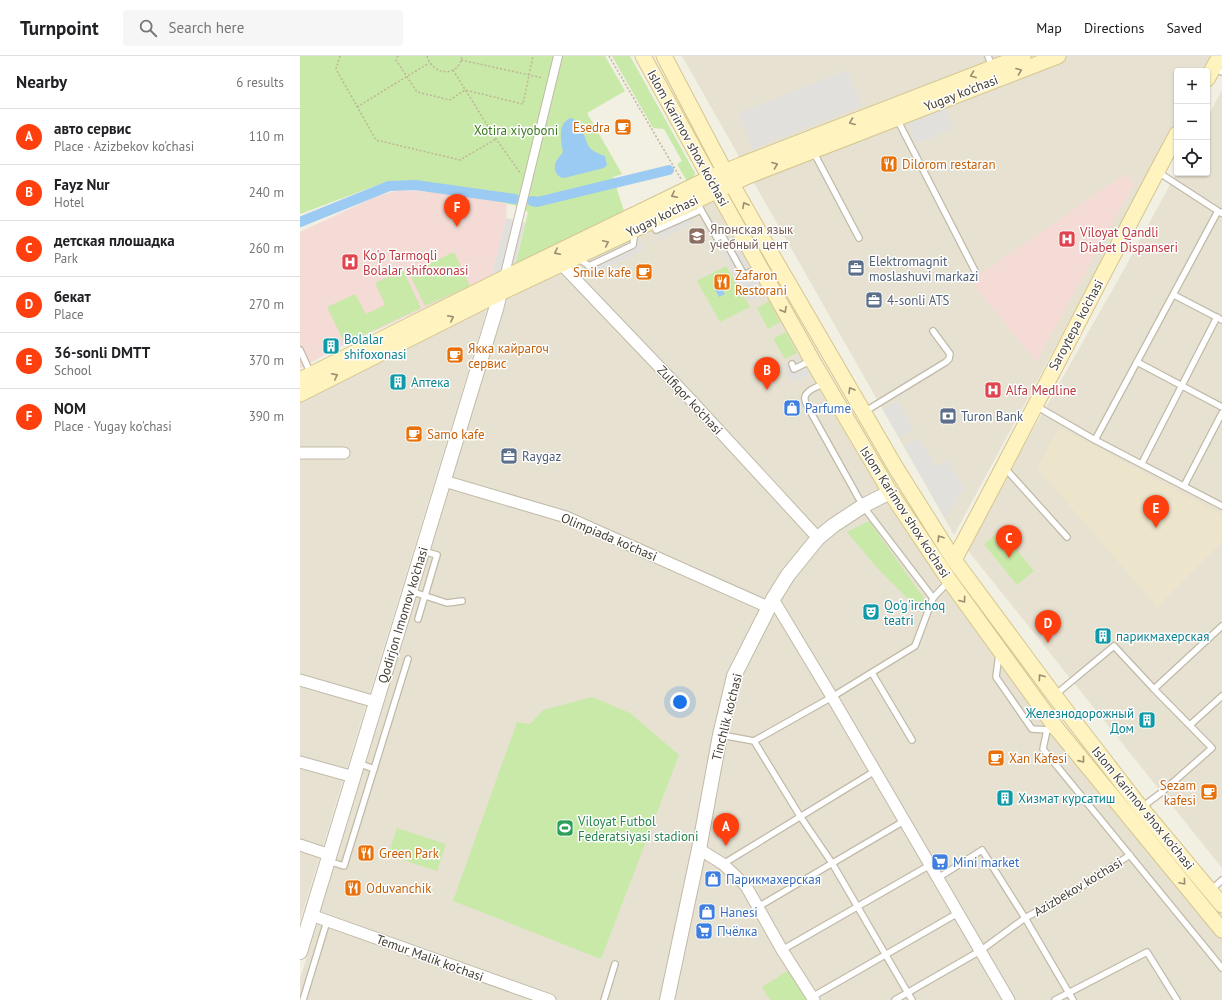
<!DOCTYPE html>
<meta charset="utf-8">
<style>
:root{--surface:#fff;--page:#f6f6f6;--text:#202124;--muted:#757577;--line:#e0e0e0;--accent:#ff3f0d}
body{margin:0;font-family:"PT Sans",sans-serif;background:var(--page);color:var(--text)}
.controls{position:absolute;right:12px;top:12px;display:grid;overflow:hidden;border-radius:4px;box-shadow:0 1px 3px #0004}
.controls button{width:36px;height:36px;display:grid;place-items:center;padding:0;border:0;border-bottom:1px solid var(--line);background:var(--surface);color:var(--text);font:20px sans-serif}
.you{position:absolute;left:380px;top:646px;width:14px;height:14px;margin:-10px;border:3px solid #fff;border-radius:50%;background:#1a73e8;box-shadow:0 0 0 6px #1a73e833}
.badge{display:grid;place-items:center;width:26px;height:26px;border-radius:50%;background:var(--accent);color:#fff;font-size:13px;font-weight:700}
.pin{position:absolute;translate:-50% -33px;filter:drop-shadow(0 1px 2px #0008)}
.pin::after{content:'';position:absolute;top:21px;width:14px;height:12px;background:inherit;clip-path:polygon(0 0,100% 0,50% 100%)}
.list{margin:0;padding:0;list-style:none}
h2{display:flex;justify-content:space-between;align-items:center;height:52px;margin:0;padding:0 16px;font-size:17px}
h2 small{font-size:13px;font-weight:400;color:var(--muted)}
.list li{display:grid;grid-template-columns:26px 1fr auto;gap:12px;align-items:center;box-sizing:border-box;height:56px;padding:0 16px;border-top:1px solid var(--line)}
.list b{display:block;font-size:15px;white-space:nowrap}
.list p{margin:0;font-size:13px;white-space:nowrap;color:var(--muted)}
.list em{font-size:13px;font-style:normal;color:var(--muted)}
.icon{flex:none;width:22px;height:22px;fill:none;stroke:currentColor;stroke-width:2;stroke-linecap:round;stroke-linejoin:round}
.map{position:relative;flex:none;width:922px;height:944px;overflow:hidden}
header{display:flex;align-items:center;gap:24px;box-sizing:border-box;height:56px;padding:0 20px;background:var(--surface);border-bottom:1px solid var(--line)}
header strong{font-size:19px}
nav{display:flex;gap:22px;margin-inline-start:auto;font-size:14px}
.search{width:280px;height:36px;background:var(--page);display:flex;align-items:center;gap:10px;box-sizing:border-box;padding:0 14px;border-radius:4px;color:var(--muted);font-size:15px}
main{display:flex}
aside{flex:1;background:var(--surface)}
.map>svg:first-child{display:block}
.residential{fill:#e7e1d1}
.education{fill:#ece5cc}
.medical{fill:#f4dbd5}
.green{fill:#c9e9a9}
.parking{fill:#e2e0dc}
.water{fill:#9bcaf3}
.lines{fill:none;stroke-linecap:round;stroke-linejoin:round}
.canal{stroke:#9bcaf3;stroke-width:10}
.service-casing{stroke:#c1baa8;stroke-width:8}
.pedestrian-casing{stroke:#c1baa8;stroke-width:10}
.minor-casing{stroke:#c1baa8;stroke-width:13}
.tertiary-casing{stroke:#c1baa8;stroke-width:16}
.secondary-casing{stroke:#d4c690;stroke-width:17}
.path{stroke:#c0b496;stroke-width:1.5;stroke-dasharray:2 2;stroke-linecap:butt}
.service{stroke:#fff;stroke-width:5.5}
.pedestrian{stroke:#fff;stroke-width:8}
.minor{stroke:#fff;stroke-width:11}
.tertiary{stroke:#fff;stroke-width:14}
.secondary{stroke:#fff3c0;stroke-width:15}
.oneway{stroke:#988f72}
.labels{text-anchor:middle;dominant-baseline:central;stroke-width:3;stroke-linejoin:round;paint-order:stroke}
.street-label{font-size:13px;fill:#443e33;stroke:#fff}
.food-label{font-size:13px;fill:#c56008;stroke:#fff;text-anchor:start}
.park-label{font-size:13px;fill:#3f7825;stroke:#fff}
.education-label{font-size:13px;fill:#785e54;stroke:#fff;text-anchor:start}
.health-label{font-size:13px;fill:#be3a42;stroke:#fff;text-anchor:start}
.service-label{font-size:13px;fill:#4e5e75;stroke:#fff;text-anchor:start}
.culture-label{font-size:13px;fill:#0d838f;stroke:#fff;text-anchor:start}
.shop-label{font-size:13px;fill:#366cbe;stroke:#fff;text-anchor:start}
.leisure-label{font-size:13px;fill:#27864d;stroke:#fff;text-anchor:start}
</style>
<header>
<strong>Turnpoint</strong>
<div class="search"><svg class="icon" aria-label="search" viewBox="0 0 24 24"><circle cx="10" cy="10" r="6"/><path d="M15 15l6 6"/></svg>Search here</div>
<nav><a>Map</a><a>Directions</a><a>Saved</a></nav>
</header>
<main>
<aside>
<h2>Nearby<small>6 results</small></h2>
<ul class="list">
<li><span class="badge">A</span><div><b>авто сервис</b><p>Place · Azizbekov ko'chasi</p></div><em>110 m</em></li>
<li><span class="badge">B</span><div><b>Fayz Nur</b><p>Hotel</p></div><em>240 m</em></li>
<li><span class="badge">C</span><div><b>детская плошадка</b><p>Park</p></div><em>260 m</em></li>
<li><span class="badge">D</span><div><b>бекат</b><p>Place</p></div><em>270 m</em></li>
<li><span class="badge">E</span><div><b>36-sonli DMTT</b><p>School</p></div><em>370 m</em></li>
<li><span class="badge">F</span><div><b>NOM</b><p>Place · Yugay ko'chasi</p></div><em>390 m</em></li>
</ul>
</aside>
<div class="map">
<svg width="922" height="944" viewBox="0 0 922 944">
<rect width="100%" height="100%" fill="#f2efe3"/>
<!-- residential -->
<g class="residential">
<polygon points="382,0 913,0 905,15 877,15 877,65 654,479"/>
<polygon points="922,34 922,812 666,492 822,217 877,116 907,117 907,62"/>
<polygon points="415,135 483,260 521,336 588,449 701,610 922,881 922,944 0,944 0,923 210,233"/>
<polygon points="189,245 180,277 0,865 0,339"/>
</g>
<!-- education -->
<polygon class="education" points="759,371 922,459 922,486 857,551 737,412"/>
<!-- medical -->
<g class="medical">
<polygon points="826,117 834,128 736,306 679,236 673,223"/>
<polygon points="100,134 161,138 207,148 206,162 191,222 42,290 0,312 0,176 77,140"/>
</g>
<!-- green -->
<g class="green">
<polygon points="0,0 305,0 325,35 287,57 322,118 313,121 324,155 215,210 228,156 218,150 161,138 83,127 0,158"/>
<polygon points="312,0 330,0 395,117 394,122 388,127 377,108 382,105 364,73 353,72"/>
<polygon points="154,196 170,230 125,250 109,217"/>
<polygon points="426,210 450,251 420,266 397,225"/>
<polygon points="103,214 121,252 45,288 27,251 55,238 66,258 85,249 75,227"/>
<polygon points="469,245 480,266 468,273 457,252"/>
<polygon points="486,276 497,297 485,303 473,283"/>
<polygon points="569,465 626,545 621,556 579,514 547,476"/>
<polygon points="701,474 734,515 717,529 684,488"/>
<polygon points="292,641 330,657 379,699 301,903 153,845 217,666 230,668 243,654"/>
<polygon points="97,772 146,788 137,815 88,799"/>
<polygon points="489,914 507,944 470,944 462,931"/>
</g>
<!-- parking -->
<g class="parking">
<polygon points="548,14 562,50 452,93 438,57"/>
<polygon points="642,45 654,72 616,88 605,61"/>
<polygon points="386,154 393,167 359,184 352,171"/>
<polygon points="206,162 225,167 215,210 191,222"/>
<polygon points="336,177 344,193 290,220 282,205"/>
<polygon points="432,180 465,238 449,246 417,188"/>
<polygon points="501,300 510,318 492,327 483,310"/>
<polygon points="598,345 614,374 599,382 583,353"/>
<polygon points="619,382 636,411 648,405 664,432 645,462 604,390"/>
</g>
<!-- water -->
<g class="water">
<path d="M271 62C284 66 283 83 290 92 294 96 299 98 305 100L307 109 304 112 264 122C256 121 252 112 257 104 259 101 261 99 263 96 261 84 257 67 271 62Z"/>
<polygon points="419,228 425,238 419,241 414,231"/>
</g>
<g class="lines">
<!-- canal -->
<g class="canal">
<polyline points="232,145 237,146 369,114"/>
<polyline points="0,166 89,130 115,129 215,143"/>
</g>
<!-- service casing -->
<g class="service-casing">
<g id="service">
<polyline points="688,0 692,11"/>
<polyline points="913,12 922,16"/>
<polyline points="597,63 675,215"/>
<polyline points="513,95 559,182"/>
<polyline points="397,144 401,154 417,182 422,179 444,219 460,211"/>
<polyline points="921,157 922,156"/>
<polyline points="356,174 401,154"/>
<polyline points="278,202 289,210 333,189 335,175"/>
<polyline points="874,239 922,264"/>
<polyline points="0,294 11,318"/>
<polyline points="837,306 922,351"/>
<polyline points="492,308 494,313 512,304"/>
<polyline points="736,350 795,384 922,450"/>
<polyline points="564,356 646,306 649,303 650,298 633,275"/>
<polyline points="795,384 918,155 858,116"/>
<polyline points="842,407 917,261"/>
<polyline points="704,411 767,481"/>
<polyline points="884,430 922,357"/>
<polyline points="110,535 147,547 162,545"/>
<polyline points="633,542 649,525"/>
<polyline points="118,563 137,499 123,495"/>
<polyline points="699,598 696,621 732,673 749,674"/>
<polyline points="572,617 612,684"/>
<polyline points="755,639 814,590 854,633"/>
<polyline points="890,669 922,640"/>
<polyline points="747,674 743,693 922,912"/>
<polyline points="421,679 454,685 500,760 532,807 612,944"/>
<path d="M454 685 532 641 615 590 633 542 563 450 509 353C508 350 505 347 505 344 503 335 518 330 524 328"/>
<polyline points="58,707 74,713"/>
<polyline points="841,752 862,736 912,692 854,633 922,570"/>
<polyline points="28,805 44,810 108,603"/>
<polyline points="423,808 575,715"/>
<polyline points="638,822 682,794 725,862 773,944"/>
<polyline points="910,835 922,824"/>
<polyline points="458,851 604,765"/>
<polyline points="482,894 630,809"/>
<polyline points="512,941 658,857"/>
<polyline points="3,944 27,865"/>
<polyline points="304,944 315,908"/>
<polyline points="595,944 680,895 725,862 778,833 830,799"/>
<polyline points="755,944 847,896 877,944"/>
</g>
</g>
<!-- pedestrian casing -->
<g class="pedestrian-casing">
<polyline id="pedestrian" points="204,222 258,0"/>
</g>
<!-- minor casing -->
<g class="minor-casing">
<g id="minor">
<polyline points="261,208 389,342 518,482"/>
<polyline points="0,397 44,397"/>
<polyline points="144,425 266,461 468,551"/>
<polyline points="473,543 532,641 709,944"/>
<polyline points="0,624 76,646"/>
<polyline points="0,706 54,721"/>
<polyline points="0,789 30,799"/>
<polyline points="399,793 423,808 446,830 482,894 514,944"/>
<polyline points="11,859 250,944"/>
</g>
</g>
<!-- tertiary casing -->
<g class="tertiary-casing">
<g id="tertiary">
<polyline points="0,896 196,253 202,228"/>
<polyline points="367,944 399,793 420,679 434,620 473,543 488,519 518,482 534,469 563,450 590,436"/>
</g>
</g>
<!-- secondary casing -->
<g class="secondary-casing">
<g id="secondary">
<polyline points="343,0 410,122 512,304 590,436 649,524 757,673 922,874"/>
<polyline points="364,0 425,116 476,206 596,412 654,504 754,639 841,752 922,849"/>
<polyline points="907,23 920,0"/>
<polyline points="0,324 204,222 410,122 441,109 723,0"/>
<polyline points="0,338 200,237 448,120 758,0"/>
<path d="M654 504C730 363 801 219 877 78"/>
</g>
</g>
<!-- path -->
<g class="path">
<polyline points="40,0 36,13 76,84 160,104 196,83"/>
<polyline points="98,0 96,4 117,36 150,44 165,34 223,48 233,0"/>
<path d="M127 0C134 22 160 20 162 0"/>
<polyline points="309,0 381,123"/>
<polyline points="161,4 243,22"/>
<polyline points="153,14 196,83 221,118"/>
<polyline points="57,51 129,7"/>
</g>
<!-- service -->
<use href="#service" class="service"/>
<!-- pedestrian -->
<use href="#pedestrian" class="pedestrian"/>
<!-- minor -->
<use href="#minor" class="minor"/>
<!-- tertiary -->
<use href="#tertiary" class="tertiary"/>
<!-- secondary -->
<use href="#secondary" class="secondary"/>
</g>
<!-- one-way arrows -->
<defs><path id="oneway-chevron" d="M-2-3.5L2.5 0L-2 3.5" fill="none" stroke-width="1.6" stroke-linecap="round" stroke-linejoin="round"/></defs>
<g class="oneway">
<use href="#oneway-chevron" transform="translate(719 15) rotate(-21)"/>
<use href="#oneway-chevron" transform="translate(673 19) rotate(159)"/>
<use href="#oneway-chevron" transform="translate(552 66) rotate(159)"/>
<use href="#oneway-chevron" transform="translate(475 109) rotate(-21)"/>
<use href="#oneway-chevron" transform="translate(374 139) rotate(154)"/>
<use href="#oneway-chevron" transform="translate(445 149) rotate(-119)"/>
<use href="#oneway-chevron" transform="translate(306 187) rotate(-25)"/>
<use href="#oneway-chevron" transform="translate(257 196) rotate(154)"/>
<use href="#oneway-chevron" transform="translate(484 254) rotate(61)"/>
<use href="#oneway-chevron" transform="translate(151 262) rotate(-27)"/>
<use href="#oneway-chevron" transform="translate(35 320) rotate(-27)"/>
<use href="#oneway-chevron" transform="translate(551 334) rotate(-120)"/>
<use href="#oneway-chevron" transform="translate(640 482) rotate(-122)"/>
<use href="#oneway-chevron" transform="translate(663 544) rotate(54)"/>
<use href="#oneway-chevron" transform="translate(741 621) rotate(-126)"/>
<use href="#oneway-chevron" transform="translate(782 704) rotate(51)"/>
<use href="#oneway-chevron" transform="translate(883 826) rotate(50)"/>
</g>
<!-- icons -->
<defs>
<g id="cafe-square" transform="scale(0.9)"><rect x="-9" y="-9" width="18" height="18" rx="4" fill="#e8710a" stroke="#fff"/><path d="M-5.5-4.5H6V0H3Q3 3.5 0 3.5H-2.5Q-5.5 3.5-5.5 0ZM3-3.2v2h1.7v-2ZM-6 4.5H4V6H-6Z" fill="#fff"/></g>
<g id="restaurant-square" transform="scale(0.9)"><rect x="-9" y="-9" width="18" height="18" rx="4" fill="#e8710a" stroke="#fff"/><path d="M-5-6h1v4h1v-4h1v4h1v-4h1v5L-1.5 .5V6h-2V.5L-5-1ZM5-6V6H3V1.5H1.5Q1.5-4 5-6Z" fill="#fff"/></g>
<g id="school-square" transform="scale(0.9)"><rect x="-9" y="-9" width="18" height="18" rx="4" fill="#8d6e63" stroke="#fff"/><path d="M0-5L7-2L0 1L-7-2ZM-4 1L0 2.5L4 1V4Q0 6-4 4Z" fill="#fff"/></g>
<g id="hospital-square" transform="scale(0.9)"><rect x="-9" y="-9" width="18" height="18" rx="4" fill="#e0444e" stroke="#fff"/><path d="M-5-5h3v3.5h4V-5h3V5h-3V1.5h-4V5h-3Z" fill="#fff"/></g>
<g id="office-square" transform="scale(0.9)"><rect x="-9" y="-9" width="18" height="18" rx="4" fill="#5c6f8a" stroke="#fff"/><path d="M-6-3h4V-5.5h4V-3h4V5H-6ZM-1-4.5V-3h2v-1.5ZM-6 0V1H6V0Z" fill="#fff"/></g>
<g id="building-square" transform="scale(0.9)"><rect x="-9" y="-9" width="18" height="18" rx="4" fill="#0f9aa8" stroke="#fff"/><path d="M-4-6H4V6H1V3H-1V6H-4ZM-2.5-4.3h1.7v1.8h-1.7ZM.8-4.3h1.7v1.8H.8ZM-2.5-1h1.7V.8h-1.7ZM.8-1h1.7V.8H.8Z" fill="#fff"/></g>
<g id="shop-square" transform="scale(0.9)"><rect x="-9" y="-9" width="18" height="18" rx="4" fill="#3f7fe0" stroke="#fff"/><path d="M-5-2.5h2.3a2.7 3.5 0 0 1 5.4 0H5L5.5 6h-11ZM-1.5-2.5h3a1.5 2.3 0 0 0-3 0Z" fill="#fff"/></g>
<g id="bank-square" transform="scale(0.9)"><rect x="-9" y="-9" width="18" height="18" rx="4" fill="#5c6f8a" stroke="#fff"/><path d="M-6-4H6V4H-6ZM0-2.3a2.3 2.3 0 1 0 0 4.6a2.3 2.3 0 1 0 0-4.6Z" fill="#fff"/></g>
<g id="theatre-square" transform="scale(0.9)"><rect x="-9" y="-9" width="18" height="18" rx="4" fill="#0f9aa8" stroke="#fff"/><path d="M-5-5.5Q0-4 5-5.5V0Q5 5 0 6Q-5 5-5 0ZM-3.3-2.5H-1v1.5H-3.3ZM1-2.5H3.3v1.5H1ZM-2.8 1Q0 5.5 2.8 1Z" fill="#fff"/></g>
<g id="stadium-square" transform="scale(0.9)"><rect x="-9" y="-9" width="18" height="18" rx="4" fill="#2e9e5b" stroke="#fff"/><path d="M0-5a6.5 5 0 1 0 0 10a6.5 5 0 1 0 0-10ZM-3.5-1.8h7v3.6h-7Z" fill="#fff"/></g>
<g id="supermarket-square" transform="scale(0.9)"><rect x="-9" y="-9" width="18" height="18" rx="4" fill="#3f7fe0" stroke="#fff"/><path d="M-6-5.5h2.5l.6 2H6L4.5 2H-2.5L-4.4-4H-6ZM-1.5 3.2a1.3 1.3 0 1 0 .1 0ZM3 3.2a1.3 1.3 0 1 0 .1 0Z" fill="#fff"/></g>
</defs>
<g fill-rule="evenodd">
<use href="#cafe-square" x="323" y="71"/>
<use href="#restaurant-square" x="589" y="108"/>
<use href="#school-square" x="397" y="180"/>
<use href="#hospital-square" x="767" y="183"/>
<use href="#hospital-square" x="50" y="206"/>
<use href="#office-square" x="556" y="212"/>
<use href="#cafe-square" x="344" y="216"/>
<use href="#restaurant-square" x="422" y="226"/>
<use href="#office-square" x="574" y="244"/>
<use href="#building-square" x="31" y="290"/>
<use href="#cafe-square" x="155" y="299"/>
<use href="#building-square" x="98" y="326"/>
<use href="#hospital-square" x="693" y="334"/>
<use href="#shop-square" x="492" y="352"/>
<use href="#bank-square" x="648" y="360"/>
<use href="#cafe-square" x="114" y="378"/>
<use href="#office-square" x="209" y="400"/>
<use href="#theatre-square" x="571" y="556"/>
<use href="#building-square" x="803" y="580"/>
<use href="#building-square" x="847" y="664"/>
<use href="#cafe-square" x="696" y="702"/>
<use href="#cafe-square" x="909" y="736"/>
<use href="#building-square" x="705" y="742"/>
<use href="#stadium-square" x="265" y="772"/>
<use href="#restaurant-square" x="66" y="797"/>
<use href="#supermarket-square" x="640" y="806"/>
<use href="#shop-square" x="413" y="823"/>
<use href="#restaurant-square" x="53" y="832"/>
<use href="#shop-square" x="407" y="856"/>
<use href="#supermarket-square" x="404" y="875"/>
</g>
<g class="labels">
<!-- street labels -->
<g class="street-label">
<text transform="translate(661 37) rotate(-21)">Yugay ko'chasi</text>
<text transform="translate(388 82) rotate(61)">Islom Karimov shox ko'chasi</text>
<text transform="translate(362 160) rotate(-26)">Yugay ko'chasi</text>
<text transform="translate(776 269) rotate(-62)">Saroytepa ko'chasi</text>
<text transform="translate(390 344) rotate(47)">Zulfiqor ko'chasi</text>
<text transform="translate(605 456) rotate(57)">Islom Karimov shox ko'chasi</text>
<text transform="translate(309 481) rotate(23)">Olimpiada ko'chasi</text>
<text transform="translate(103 559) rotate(-73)">Qodirjon Imomov ko'chasi</text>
<text transform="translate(427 661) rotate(-76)">Tinchlik ko'chasi</text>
<text transform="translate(843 752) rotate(51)">Islom Karimov shox ko'chasi</text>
<text transform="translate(778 831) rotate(-31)">Azizbekov ko'chasi</text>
<text transform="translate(130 902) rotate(20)">Temur Malik ko'chasi</text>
</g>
<!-- food labels -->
<g class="food-label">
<text x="310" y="71" text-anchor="end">Esedra</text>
<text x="602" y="108">Dilorom restaran</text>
<text x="331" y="216" text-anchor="end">Smile kafe</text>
<text x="435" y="219">Zafaron<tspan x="435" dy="15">Restorani</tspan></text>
<text x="168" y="292">Якка кайрагоч<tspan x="168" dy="15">сервис</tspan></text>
<text x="127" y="378">Samo kafe</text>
<text x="709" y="702">Xan Kafesi</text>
<text x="896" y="729" text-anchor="end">Sezam<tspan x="896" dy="15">kafesi</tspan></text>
<text x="79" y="797">Green Park</text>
<text x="66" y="832">Oduvanchik</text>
</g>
<!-- park labels -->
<g class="park-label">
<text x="216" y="74">Xotira xiyoboni</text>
</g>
<!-- education labels -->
<g class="education-label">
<text x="410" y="173">Японская язык<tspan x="410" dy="15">учебный цент</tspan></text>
</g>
<!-- health labels -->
<g class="health-label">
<text x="780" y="176">Viloyat Qandli<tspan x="780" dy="15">Diabet Dispanseri</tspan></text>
<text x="63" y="199">Ko'p Tarmoqli<tspan x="63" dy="15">Bolalar shifoxonasi</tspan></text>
<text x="706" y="334">Alfa Medline</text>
</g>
<!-- service labels -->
<g class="service-label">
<text x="569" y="205">Elektromagnit<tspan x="569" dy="15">moslashuvi markazi</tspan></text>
<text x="587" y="244">4-sonli ATS</text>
<text x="661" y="360">Turon Bank</text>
<text x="222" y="400">Raygaz</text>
</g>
<!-- culture labels -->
<g class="culture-label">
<text x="44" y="283">Bolalar<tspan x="44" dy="15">shifoxonasi</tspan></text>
<text x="111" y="326">Аптека</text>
<text x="584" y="549">Qo'g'irchoq<tspan x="584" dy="15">teatri</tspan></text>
<text x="816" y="580">парикмахерская</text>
<text x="834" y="657" text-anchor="end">Железнодорожный<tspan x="834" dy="15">Дом</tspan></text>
<text x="718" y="742">Хизмат курсатиш</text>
</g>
<!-- shop labels -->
<g class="shop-label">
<text x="505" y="352">Parfume</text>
<text x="653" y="806">Mini market</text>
<text x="426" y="823">Парикмахерская</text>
<text x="420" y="856">Hanesi</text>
<text x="417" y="875">Пчёлка</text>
</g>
<!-- leisure labels -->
<g class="leisure-label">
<text x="278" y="765">Viloyat Futbol<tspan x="278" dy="15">Federatsiyasi stadioni</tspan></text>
</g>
</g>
</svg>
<div class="controls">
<button>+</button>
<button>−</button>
<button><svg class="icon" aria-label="locate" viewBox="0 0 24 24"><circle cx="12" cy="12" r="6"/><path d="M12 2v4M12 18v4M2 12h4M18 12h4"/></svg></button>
</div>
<div class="you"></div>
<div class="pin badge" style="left:426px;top:790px">A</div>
<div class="pin badge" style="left:467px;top:334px">B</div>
<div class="pin badge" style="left:709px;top:502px">C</div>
<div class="pin badge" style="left:748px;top:587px">D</div>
<div class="pin badge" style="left:856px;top:472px">E</div>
<div class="pin badge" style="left:157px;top:171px">F</div>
</div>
</main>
